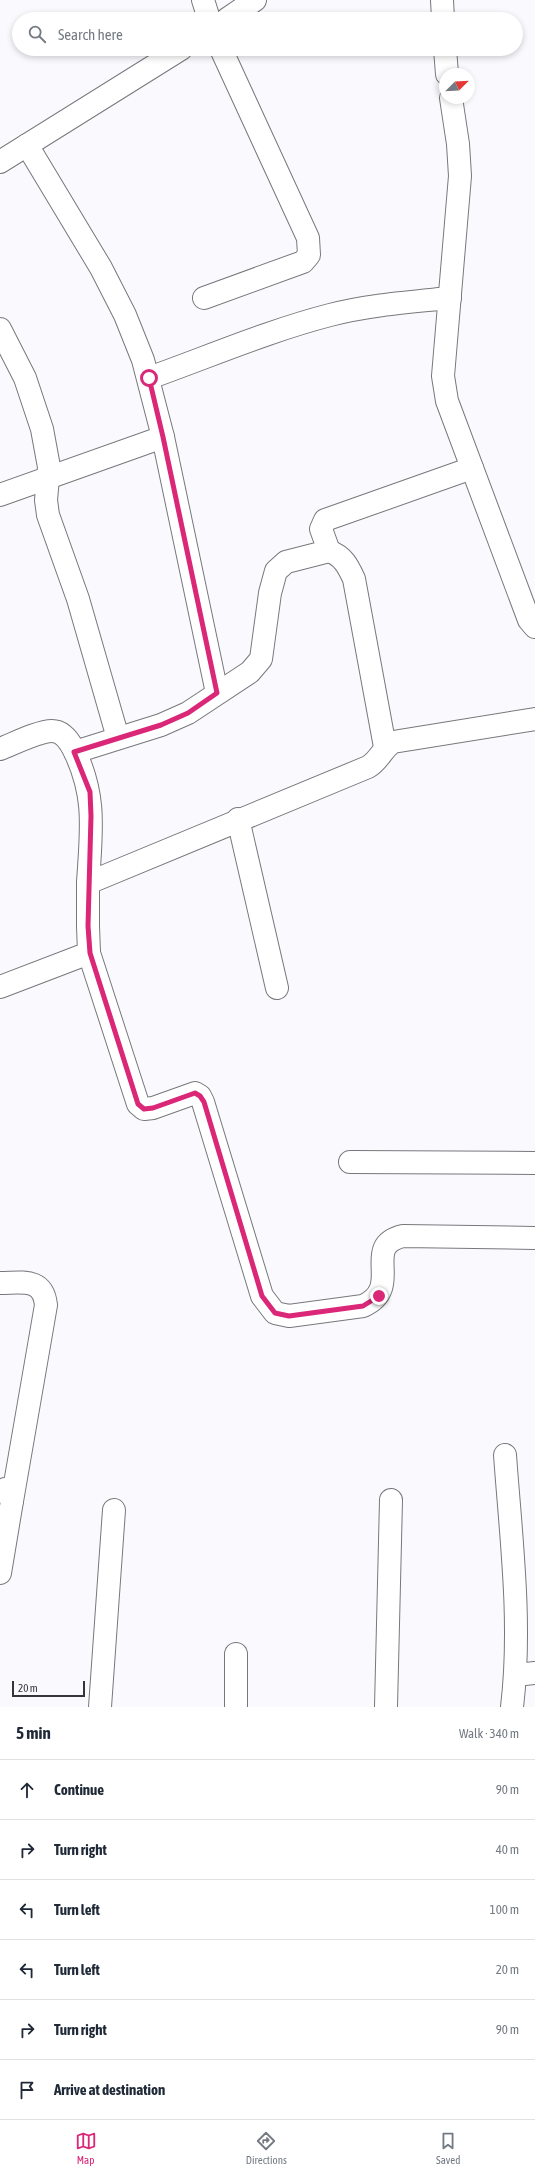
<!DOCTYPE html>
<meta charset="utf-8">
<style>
:root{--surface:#fff;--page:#f6f6f7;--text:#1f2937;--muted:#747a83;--line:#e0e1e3;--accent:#db2777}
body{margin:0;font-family:"Asap Condensed",sans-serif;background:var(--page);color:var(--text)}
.compass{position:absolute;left:439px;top:68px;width:36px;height:36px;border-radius:50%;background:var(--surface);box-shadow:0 2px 6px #0003;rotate:66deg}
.scale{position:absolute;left:12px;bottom:10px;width:73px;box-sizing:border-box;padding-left:4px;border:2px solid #353537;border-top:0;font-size:11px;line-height:14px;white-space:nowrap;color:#353537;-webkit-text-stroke:3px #f9f9fe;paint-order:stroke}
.stop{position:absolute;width:12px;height:12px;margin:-9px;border:3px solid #db2777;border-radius:50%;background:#fff}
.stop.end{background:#db2777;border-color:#fff;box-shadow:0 1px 4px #0008}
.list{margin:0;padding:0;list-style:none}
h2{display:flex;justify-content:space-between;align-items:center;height:52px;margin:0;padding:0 16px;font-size:17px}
h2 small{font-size:13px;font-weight:400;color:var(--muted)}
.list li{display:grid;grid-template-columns:26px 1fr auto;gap:12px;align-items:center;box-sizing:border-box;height:60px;padding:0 16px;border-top:1px solid var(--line)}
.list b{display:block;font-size:15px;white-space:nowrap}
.list em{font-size:13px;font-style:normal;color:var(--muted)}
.icon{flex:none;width:22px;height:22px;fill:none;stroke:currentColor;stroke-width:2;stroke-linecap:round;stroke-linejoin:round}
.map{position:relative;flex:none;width:535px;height:1707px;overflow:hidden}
.search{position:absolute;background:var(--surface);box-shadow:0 2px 6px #0003;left:12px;right:12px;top:12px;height:44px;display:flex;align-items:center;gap:10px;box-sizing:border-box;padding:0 14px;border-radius:22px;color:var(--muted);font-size:15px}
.sheet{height:412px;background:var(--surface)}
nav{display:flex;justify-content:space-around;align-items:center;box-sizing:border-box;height:56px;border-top:1px solid var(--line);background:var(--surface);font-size:11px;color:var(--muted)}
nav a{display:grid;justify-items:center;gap:2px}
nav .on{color:var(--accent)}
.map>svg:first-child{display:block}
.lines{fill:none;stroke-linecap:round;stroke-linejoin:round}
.minor-casing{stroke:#78787c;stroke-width:24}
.tertiary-casing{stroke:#78787c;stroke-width:24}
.minor{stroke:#fff;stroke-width:22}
.tertiary{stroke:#fff;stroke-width:22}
.route{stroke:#db2777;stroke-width:5}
</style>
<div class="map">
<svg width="535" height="1707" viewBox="0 0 535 1707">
<rect width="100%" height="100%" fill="#f9f9fe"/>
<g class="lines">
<!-- minor casing -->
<g class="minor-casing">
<g id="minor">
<polyline points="203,0 209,19"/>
<polyline points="442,0 443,19"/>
<polyline points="445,49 447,74"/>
<polyline points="451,98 458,144 460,176 443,376 447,401 529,620 535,627"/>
<polyline points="27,145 101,268 125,315 143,360 163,437 217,693"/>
<polyline points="204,298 303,262 309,255 308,238 221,49"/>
<polyline points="0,329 25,378 42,429 49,467 46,500 48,515 78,599 118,738"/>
<path d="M149 378C208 357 268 331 330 315 368 305 410 302 450 298"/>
<polyline points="0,495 163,437"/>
<path d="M329 551C343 556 348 566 354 579L385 747"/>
<path d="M0 749C13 744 39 731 52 731 63 731 70 742 74 750 97 797 91 832 88 883"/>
<polyline points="75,752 161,725 188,713 250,672 261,659 270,593 276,571 286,562 329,551 321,529 325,520 472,468"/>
<polyline points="238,819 277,988"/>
<path d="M89 953 138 1104 144 1109 153 1108 195 1093 200 1096 203 1102 262 1296 275 1313 289 1316 363 1306C405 1287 360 1246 403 1236L535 1238"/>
<path d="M0 987 89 953 88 926V883L368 767C379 761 382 749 393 742L535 719"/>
<polyline points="350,1162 535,1163"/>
<path d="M0 1283C22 1283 43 1277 46 1305L12 1501"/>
<path d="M505 1455C511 1538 522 1624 512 1707"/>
<polyline points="0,1573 12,1501 5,1489"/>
<polyline points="236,1654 236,1707"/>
<polyline points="516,1675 535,1673"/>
<polyline points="100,1707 114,1510"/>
<polyline points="386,1707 391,1500"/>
</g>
</g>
<!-- tertiary casing -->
<g class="tertiary-casing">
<g id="tertiary">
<polyline points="227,19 255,0"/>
<polyline points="0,162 181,49"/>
</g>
</g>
<!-- minor -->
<use href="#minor" class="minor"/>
<!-- tertiary -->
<use href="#tertiary" class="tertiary"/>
</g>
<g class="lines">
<!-- route -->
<polyline class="route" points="149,378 163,437 217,693 188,713 161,725 74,752 90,792 91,816 88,926 90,953 138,1104 144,1109 153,1108 195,1093 200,1096 204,1102 262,1296 275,1313 289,1316 363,1306 379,1296"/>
</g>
</svg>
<svg class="compass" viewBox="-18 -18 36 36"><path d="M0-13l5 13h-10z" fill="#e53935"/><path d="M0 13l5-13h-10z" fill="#747a83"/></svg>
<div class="scale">20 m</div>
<div class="stop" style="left:149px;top:378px"></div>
<div class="stop end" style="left:379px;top:1296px"></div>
<div class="search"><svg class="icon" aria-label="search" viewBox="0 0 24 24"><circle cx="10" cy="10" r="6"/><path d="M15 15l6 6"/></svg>Search here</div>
</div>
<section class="sheet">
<h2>5 min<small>Walk · 340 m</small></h2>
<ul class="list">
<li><svg class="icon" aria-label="ahead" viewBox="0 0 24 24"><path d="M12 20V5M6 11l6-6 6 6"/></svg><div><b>Continue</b></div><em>90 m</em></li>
<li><svg class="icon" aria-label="right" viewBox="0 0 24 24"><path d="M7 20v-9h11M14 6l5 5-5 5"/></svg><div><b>Turn right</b></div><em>40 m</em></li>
<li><svg class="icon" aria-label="left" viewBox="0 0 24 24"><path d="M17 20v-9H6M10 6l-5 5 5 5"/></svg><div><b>Turn left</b></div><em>100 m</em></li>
<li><svg class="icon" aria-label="left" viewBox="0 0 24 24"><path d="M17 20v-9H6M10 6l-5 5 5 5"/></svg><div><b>Turn left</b></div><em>20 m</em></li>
<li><svg class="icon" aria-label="right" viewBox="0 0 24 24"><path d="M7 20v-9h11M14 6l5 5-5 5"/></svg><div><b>Turn right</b></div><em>90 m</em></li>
<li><svg class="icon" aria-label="arrive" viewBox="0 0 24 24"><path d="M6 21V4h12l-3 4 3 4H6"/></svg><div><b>Arrive at destination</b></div></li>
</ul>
</section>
<nav>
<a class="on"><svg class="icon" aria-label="map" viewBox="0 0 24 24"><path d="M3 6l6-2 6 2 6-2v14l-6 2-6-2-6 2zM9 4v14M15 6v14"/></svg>Map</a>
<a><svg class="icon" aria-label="directions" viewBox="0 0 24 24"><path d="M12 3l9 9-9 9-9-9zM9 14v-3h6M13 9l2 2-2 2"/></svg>Directions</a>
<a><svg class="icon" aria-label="saved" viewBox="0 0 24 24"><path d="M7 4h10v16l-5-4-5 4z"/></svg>Saved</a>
</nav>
